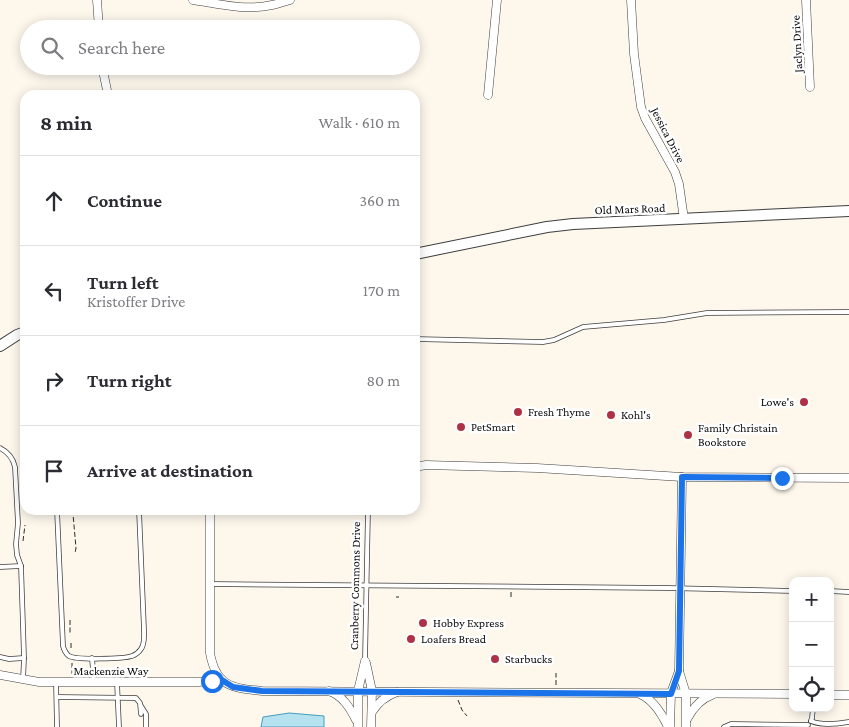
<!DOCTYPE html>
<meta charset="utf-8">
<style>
:root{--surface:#fff;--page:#f7f7f7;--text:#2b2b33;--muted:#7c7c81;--line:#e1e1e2}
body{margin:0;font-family:"Crimson Pro",serif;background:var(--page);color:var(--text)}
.controls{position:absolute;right:15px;bottom:15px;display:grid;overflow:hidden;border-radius:10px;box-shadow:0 2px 12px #0003}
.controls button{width:45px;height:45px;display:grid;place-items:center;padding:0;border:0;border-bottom:1px solid var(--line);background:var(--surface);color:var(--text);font:25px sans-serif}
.stop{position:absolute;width:15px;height:15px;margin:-11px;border:4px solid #1a73e8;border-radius:50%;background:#fff}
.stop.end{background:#1a73e8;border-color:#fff;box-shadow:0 1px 5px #0008}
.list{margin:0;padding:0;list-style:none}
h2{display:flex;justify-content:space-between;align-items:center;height:65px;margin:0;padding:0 20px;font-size:21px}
h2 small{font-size:16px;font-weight:400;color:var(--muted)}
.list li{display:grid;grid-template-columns:32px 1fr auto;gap:15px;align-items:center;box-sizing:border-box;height:90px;padding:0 20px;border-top:1px solid var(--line)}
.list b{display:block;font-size:19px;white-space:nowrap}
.list p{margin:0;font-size:16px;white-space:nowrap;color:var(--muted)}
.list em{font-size:16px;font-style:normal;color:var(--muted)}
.icon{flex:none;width:28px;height:28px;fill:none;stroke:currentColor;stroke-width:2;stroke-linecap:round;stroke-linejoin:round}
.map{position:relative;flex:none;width:849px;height:727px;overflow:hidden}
.search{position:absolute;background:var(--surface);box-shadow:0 2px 12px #0003;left:20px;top:20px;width:400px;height:55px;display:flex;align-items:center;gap:12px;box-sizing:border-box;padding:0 18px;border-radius:28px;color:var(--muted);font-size:19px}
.panel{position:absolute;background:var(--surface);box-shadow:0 2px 12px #0003;left:20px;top:90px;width:400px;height:425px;border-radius:15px}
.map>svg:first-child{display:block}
.water{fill:#b6e1ef;stroke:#449ebf}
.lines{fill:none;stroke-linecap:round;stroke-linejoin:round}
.service-casing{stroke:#3e3e3e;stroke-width:5.5}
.minor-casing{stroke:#3e3e3e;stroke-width:9}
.tertiary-casing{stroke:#3e3e3e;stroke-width:12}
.path{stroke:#2d2d2d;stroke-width:1;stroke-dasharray:5 2.5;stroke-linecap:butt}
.service{stroke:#fff;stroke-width:4}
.minor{stroke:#fff;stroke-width:8}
.tertiary{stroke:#fff;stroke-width:10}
.route{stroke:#1a73e8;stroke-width:6}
.poi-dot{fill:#ad3248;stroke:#fff;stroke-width:2}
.labels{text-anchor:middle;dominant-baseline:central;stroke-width:5;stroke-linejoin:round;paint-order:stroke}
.street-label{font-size:12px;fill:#0b0b0b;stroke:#fff}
.poi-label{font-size:12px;fill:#0b0b0b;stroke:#fff;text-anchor:start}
</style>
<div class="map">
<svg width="849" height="727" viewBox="0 0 849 727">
<rect width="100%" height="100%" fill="#fdf7ec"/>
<!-- water -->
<polygon class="water" points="289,713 324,716 324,727 261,727 263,717"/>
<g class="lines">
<!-- service casing -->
<g class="service-casing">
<g id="service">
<polyline points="415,339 543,342 554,340 583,327 664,320 707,313 849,312"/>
<path d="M0 448C8 452 13 458 15 467L18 523 16 544 17 555 21 566 23 626 24 658 23 680"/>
<path d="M57 510 63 646C64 650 65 653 69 656 75 660 124 659 132 656 135 655 139 652 141 649 145 644 144 636 144 630L139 510"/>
<polyline points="0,567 21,566"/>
<polyline points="211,584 668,588 793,591"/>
<polyline points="830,591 849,592"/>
<polyline points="0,657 9,659 24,658"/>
<polyline points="92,658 94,682"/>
<polyline points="365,660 368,510"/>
<polyline points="56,682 57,727"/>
<polyline points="117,682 119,727"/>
<polyline points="57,697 136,698 140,703 141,714"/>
<polyline points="141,706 146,714 146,727"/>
<path d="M811 721C822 726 837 724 849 722"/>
<polyline points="811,721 812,718 813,708"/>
<polyline points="724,727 731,724 808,725"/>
</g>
</g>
<!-- minor casing -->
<g class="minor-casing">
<g id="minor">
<polyline points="97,0 99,29"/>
<path d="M193 0C219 4 246 11 272 5 278 4 284 2 290 0"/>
<polyline points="631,0 634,54 641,107 645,118 675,172 679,184 684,219"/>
<polyline points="806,0 810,87"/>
<polyline points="102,66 108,95"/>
<polyline points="488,95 497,0"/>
<polyline points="415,467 426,465 537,468 682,477 849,478"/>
<path d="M210 510V653C216 687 233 688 262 691L793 694"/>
<polyline points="366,663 372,691 371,727"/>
<polyline points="679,671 686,694 686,727"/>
<polyline points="0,675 39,682 199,682 222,680"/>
<path d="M329 691C343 696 350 708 356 720"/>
<path d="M640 694C654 700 662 714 668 727"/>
<polyline points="830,695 849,695"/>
<path d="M372 712C378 702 386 696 397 692"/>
<path d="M687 719C693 708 700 699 712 695"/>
<polyline points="358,727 358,691 365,661"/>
<polyline points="670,727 671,693 679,671 682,477"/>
</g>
</g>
<!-- tertiary casing -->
<g class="tertiary-casing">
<g id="tertiary">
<polyline points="415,254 547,227 573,224 849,211"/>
<polyline points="0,346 17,335 25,332"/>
</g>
</g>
<!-- path -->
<g class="path">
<polyline points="24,509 24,501 25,501"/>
<polyline points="69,512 73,514 76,548 75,553"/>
<polyline points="23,541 25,525"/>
<polyline points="511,592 511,599"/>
<polyline points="396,597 399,597"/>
<polyline points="70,620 70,633"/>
<polyline points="71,643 71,649"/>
<polyline points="72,663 72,674"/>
<polyline points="556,685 556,673"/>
<polyline points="458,700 462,710 467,716"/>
</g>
<!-- service -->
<use href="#service" class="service"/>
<!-- minor -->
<use href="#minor" class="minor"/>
<!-- tertiary -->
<use href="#tertiary" class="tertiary"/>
</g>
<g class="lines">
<!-- route -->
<polyline class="route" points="212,681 222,680 233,687 262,691 671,694 679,671 682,477 782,478"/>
</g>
<!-- markers -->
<g class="poi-dot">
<circle cx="804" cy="402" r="5"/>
<circle cx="518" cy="412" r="5"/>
<circle cx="611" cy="415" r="5"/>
<circle cx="461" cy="427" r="5"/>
<circle cx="688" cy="435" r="5"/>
<circle cx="423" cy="623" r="5"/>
<circle cx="411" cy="639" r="5"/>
<circle cx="495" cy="659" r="5"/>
</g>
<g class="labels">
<!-- street labels -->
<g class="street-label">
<text transform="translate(797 44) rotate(-93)">Jaclyn Drive</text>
<text transform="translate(668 135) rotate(63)">Jessica Drive</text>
<text transform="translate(630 209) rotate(-2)">Old Mars Road</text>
<text transform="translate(355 586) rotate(-89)">Cranberry Commons Drive</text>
<text x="111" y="671">Mackenzie Way</text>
</g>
<!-- poi labels -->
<g class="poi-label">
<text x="794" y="402" text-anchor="end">Lowe's</text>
<text x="528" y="412">Fresh Thyme</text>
<text x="621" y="415">Kohl's</text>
<text x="471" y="427">PetSmart</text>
<text x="698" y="428">Family Christain<tspan x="698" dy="14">Bookstore</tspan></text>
<text x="433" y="623">Hobby Express</text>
<text x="421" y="639">Loafers Bread</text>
<text x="505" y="659">Starbucks</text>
</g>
</g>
</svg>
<div class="controls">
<button>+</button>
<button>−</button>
<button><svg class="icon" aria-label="locate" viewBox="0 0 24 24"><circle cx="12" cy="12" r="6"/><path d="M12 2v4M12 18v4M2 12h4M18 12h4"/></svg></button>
</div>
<div class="stop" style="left:212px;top:681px"></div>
<div class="stop end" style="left:782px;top:478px"></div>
<div class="search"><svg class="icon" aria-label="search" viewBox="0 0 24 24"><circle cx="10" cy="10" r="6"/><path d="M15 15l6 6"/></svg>Search here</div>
<section class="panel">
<h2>8 min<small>Walk · 610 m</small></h2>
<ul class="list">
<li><svg class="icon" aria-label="ahead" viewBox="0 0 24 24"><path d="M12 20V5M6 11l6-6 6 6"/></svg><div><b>Continue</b></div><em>360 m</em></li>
<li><svg class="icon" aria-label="left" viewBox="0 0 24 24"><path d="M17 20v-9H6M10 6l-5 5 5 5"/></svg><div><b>Turn left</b><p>Kristoffer Drive</p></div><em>170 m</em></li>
<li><svg class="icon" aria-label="right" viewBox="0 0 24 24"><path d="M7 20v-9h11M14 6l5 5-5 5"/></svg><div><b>Turn right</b></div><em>80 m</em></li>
<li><svg class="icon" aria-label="arrive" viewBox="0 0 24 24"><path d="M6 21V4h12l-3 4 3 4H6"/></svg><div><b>Arrive at destination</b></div></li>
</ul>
</section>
</div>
